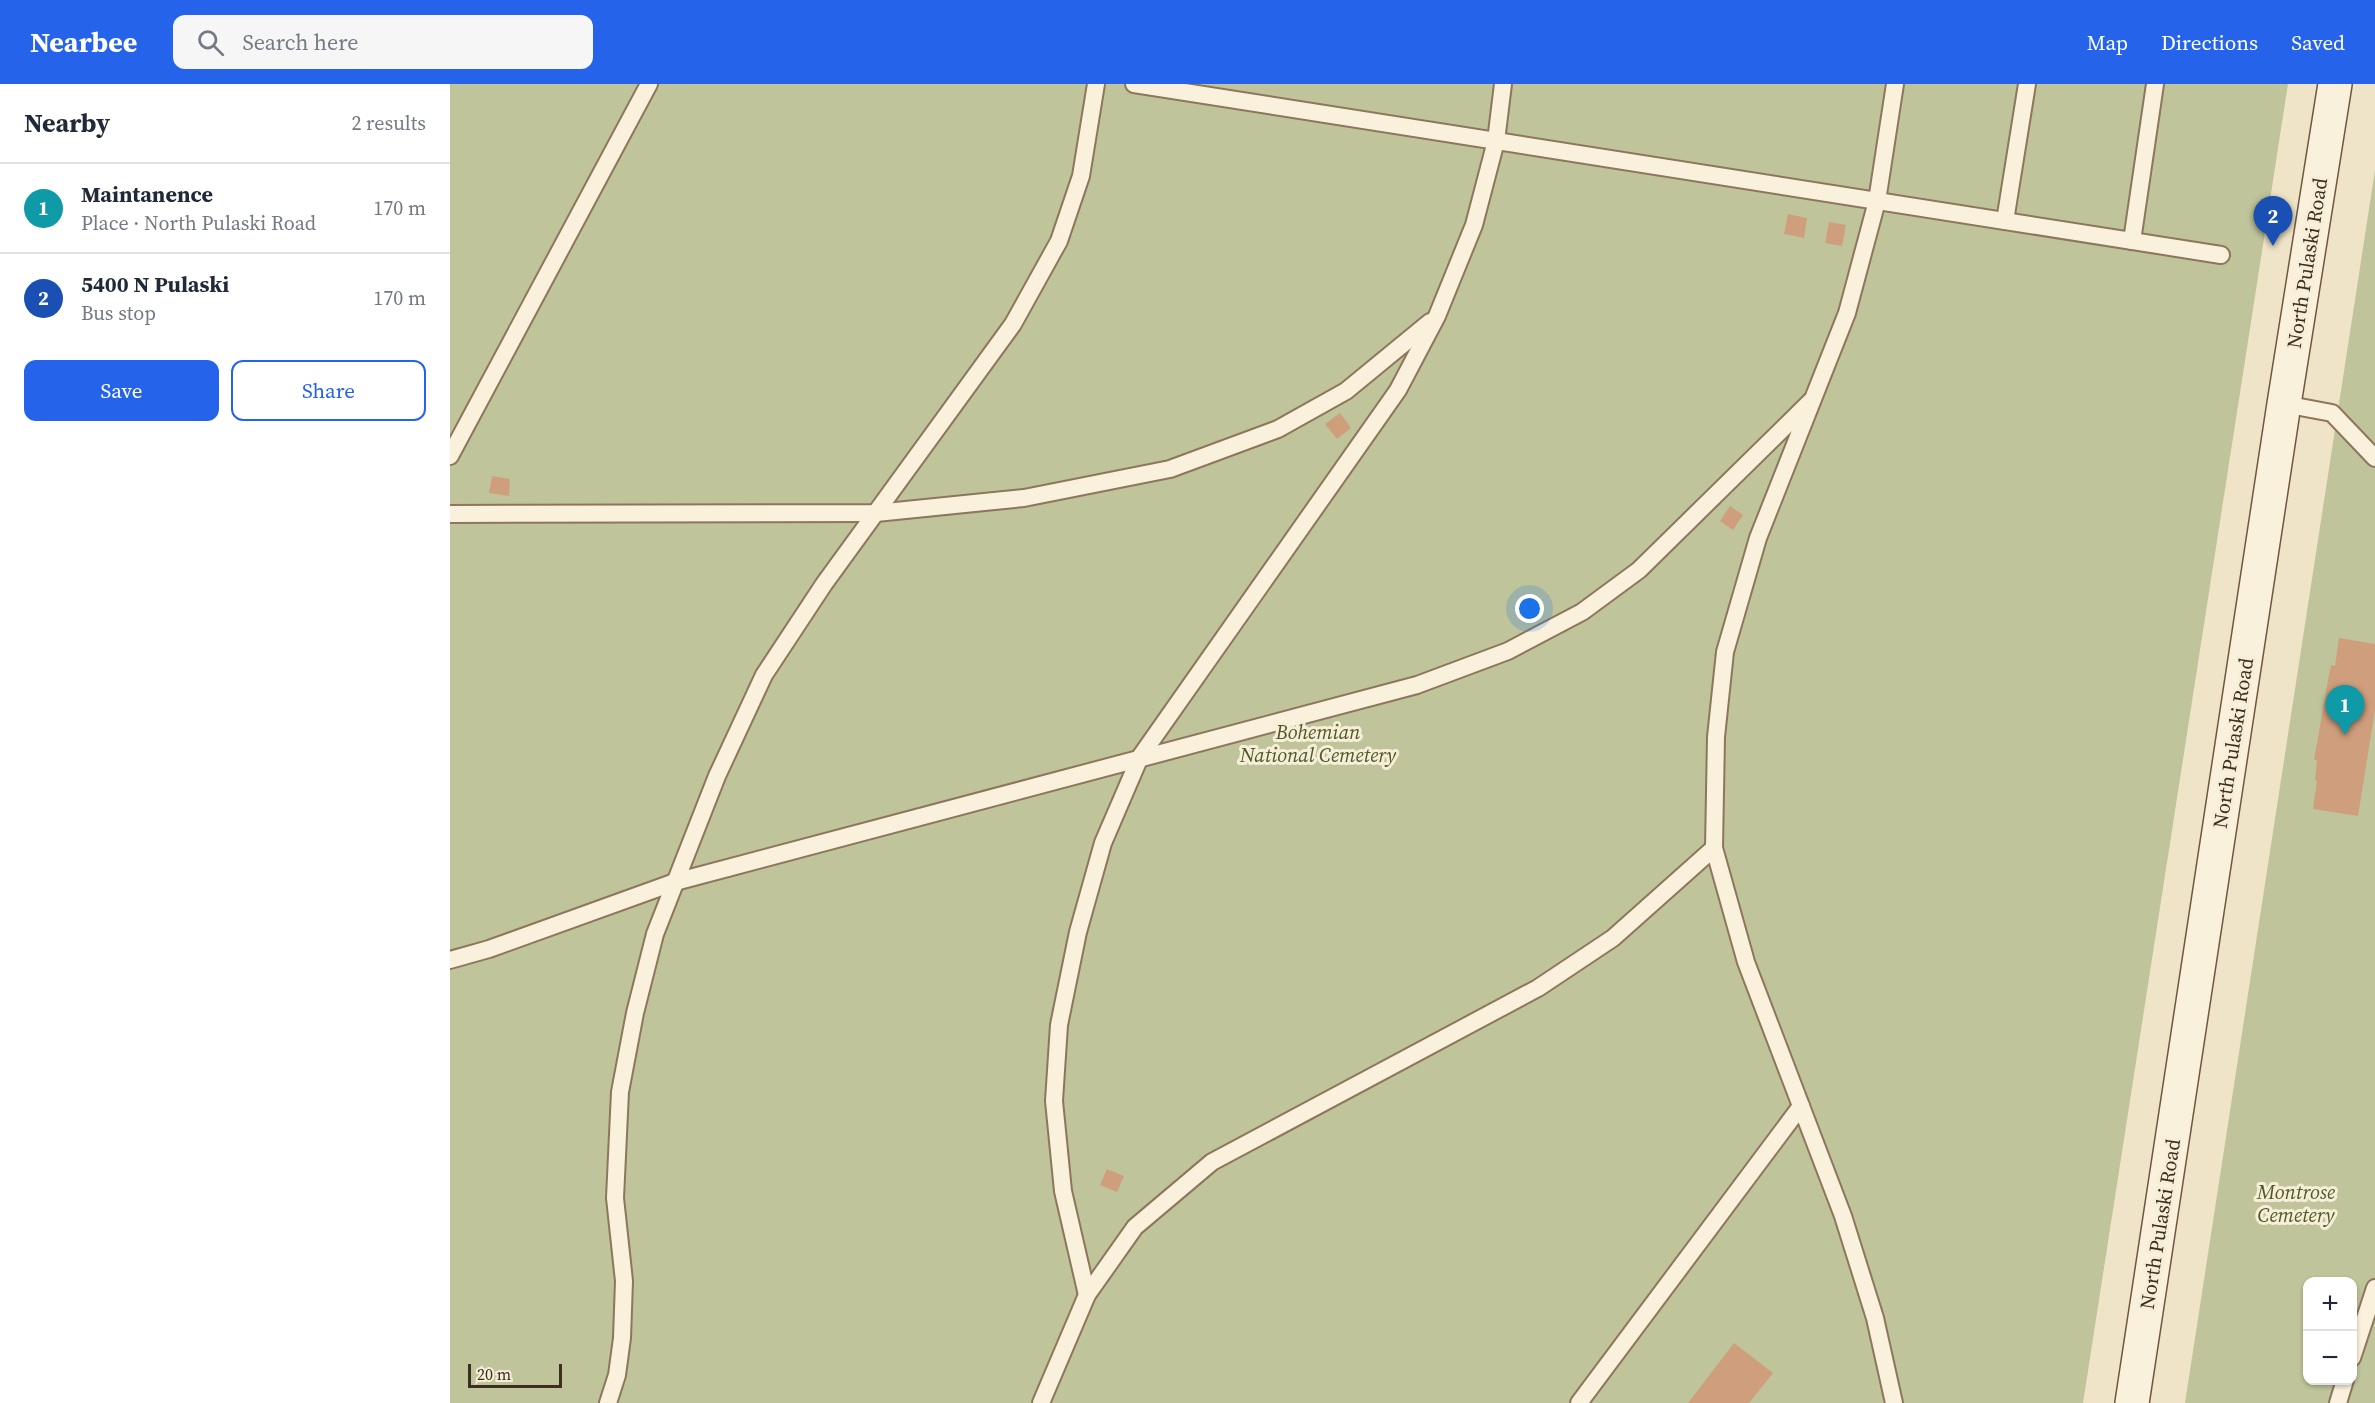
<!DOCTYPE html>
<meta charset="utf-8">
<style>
:root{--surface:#fff;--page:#f6f6f7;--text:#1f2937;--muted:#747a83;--line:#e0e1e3;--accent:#2563eb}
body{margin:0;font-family:"Source Serif 4",serif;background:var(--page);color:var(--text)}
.controls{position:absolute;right:18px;bottom:18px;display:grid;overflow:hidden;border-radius:12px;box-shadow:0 2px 4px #0004}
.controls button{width:54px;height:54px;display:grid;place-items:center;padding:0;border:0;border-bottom:2px solid var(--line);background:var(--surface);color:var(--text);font:30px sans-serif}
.scale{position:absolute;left:18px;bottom:15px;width:94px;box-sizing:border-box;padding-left:6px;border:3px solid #3d2e20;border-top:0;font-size:16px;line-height:21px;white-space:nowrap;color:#3d2e20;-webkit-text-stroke:4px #f7eed8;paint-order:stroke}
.you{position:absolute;left:1080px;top:525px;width:21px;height:21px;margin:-15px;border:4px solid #fff;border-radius:50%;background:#1a73e8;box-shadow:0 0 0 9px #1a73e833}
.badge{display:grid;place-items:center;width:39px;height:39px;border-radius:50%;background:var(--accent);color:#fff;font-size:20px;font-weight:700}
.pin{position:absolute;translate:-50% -50px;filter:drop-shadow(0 2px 3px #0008)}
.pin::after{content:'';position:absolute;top:32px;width:21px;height:18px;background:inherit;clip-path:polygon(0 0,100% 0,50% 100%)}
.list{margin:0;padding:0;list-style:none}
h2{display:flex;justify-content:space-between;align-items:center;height:78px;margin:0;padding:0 24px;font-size:26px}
h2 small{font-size:20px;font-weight:400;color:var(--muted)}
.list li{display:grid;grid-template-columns:39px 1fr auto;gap:18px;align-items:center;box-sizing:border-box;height:90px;padding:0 24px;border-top:2px solid var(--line)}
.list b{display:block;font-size:22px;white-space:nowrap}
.list p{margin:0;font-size:20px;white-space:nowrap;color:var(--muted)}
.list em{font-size:20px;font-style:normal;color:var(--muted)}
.actions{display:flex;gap:12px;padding:18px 24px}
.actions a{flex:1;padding:14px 0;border:2px solid var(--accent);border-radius:12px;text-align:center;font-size:21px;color:var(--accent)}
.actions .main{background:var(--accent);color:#fff}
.icon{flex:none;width:33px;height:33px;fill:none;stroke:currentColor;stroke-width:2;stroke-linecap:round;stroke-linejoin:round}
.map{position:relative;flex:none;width:1925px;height:1319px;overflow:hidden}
header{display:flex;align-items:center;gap:36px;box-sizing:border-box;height:84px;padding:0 30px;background:var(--accent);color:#fff}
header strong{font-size:28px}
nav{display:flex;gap:33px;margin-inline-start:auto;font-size:21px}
.search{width:420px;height:54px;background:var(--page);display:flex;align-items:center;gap:15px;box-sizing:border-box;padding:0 21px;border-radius:12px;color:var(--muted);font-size:22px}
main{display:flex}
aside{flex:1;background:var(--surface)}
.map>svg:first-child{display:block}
.cemetery{fill:#bfc49a;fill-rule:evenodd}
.building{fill:#cf9f7d}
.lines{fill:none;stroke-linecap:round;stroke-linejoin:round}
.lane-casing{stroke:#8d765c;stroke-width:20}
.secondary-casing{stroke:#6f573f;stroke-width:36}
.lane{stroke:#faf1dc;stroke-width:16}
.secondary{stroke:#faf1dc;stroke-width:33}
.labels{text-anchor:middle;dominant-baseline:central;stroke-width:6;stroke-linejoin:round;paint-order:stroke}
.street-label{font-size:20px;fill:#3d2e20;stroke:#f7eed8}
.park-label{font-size:20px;font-style:italic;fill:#4d5a26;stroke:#f7eed8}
</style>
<header>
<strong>Nearbee</strong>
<div class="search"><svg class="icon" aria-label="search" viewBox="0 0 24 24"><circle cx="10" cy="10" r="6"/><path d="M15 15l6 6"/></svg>Search here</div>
<nav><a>Map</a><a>Directions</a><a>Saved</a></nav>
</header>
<main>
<aside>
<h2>Nearby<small>2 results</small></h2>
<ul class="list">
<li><span class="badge" style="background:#0f9aa8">1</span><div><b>Maintanence</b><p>Place · North Pulaski Road</p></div><em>170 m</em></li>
<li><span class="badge" style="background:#1a4fb4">2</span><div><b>5400 N Pulaski</b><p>Bus stop</p></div><em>170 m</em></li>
</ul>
<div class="actions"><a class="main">Save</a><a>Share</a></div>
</aside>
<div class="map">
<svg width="1925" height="1319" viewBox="0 0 1925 1319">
<rect width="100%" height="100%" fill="#f0e4c8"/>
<!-- cemetery -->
<g class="cemetery">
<polygon points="0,0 1838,0 1633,1319 0,1319"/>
<path d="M1925 86V1319H1735ZM1858 1198H1902V1296H1858Z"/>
</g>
<!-- building -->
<g class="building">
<polygon points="1338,130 1357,134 1354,154 1334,150"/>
<polygon points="1379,138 1396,141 1392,162 1375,159"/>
<polygon points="890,329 901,344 887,355 875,340"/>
<polygon points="42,392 60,395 59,412 39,409"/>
<polygon points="1280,422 1293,431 1283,446 1270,437"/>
<polygon points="1889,554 1925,560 1925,626 1908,732 1863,725 1867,697 1865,696 1867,676 1864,676 1877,602 1881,581 1885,582"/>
<polygon points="657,1085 674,1092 667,1108 650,1101"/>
<polygon points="1284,1259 1323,1289 1299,1319 1238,1319"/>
</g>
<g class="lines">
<!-- lane casing -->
<g class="lane-casing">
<g id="lane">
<polyline points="684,0 1771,171"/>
<polyline points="1555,137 1577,0"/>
<polyline points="1682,157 1705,0"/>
<polyline points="1834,320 1882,329 1925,374"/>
<polyline points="0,372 199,0"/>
<polyline points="0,430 426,429 574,414 720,385 828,345 896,307 980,238"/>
<polyline points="0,876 39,865 225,798 967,601 1058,567 1132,528 1189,486 1361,317"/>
<polyline points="637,1211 613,1107 604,1017 609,941 628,848 653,759 690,673 948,306 987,232 1024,141 1046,57 1053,0"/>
<polyline points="1902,1274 1925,1204"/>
<polyline points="158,1319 167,1291 172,1254 174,1197 165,1114 170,1008 185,929 205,850 267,692 314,591 374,500 563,240 609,157 631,92 646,0"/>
<polyline points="591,1319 637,1211 685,1143 762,1078 1088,904 1163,854 1264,764"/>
<polyline points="1129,1319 1351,1022"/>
<polyline points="1444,1319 1425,1234 1393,1132 1296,878 1264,764 1266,653 1275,568 1308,454 1397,229 1427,117 1445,0"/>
<polyline points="1888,1319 1895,1296"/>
</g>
</g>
<!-- secondary casing -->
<g class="secondary-casing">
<polyline id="secondary" points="1682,1319 1834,320 1885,0"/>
</g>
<!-- lane -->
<use href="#lane" class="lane"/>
<!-- secondary -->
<use href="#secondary" class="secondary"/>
</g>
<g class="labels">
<!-- street labels -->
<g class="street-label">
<text transform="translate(1857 179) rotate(-81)">North Pulaski Road</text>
<text transform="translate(1783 659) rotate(-81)">North Pulaski Road</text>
<text transform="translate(1710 1140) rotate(-81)">North Pulaski Road</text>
</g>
<!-- park labels -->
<g class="park-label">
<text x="868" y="648">Bohemian<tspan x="868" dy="23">National Cemetery</tspan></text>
<text x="1846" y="1108">Montrose<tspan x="1846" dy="23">Cemetery</tspan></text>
</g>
</g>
</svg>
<div class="controls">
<button>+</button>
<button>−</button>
</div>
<div class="scale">20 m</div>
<div class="you"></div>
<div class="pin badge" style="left:1895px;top:651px;background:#0f9aa8">1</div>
<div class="pin badge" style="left:1823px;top:162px;background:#1a4fb4">2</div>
</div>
</main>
